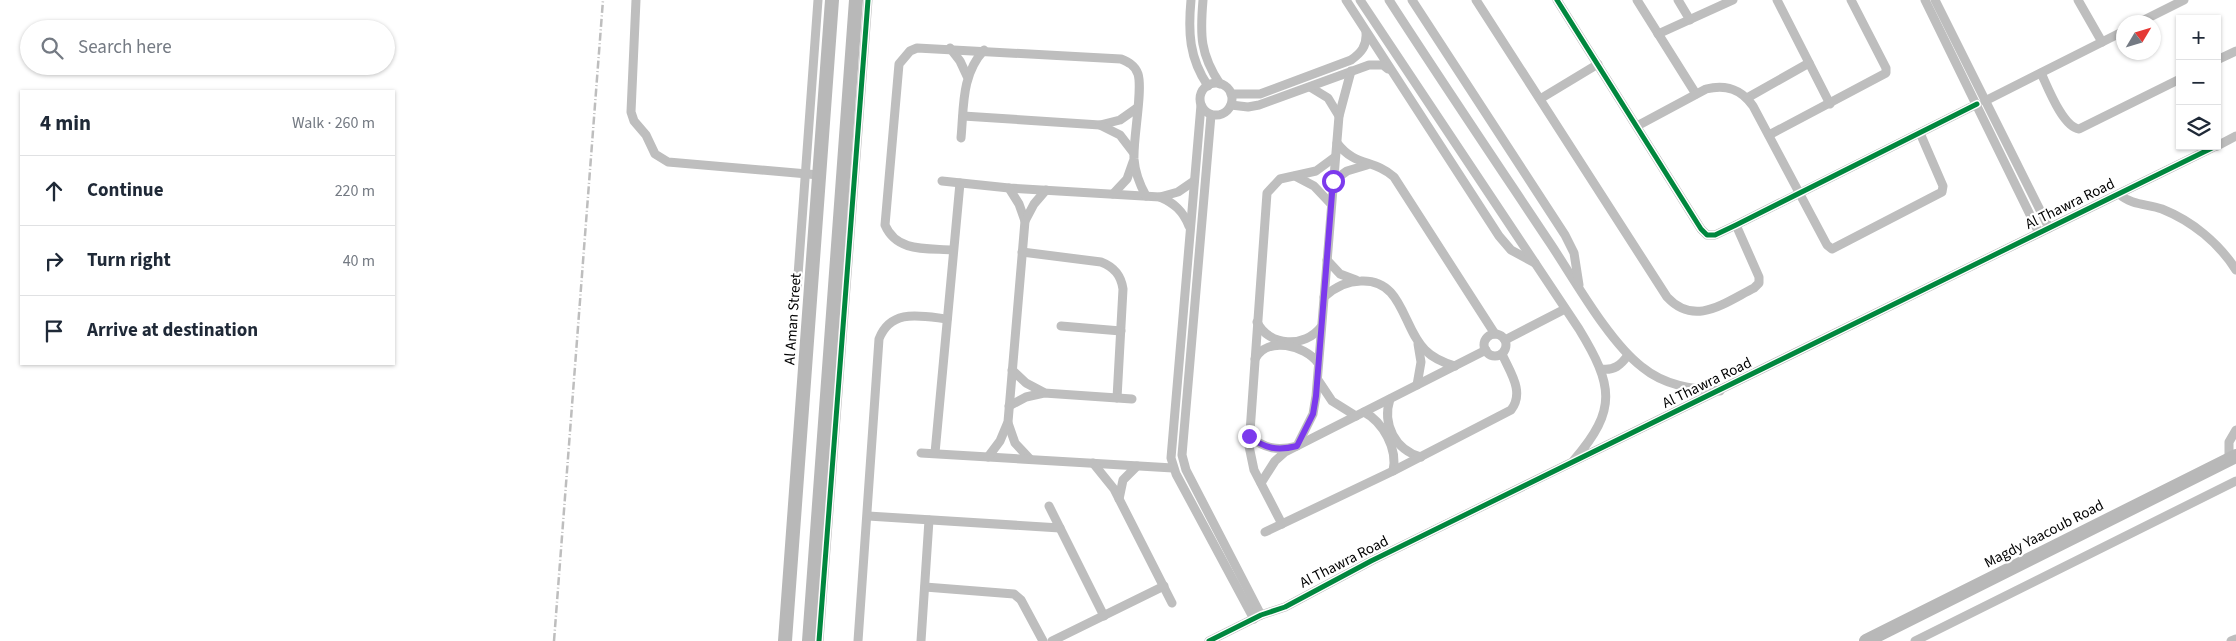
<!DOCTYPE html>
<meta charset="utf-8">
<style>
:root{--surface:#fff;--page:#f6f6f7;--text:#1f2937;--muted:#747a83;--line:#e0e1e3}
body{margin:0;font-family:"Source Sans 3",sans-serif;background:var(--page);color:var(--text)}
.controls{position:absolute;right:15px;top:15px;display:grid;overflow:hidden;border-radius:0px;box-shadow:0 1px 4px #0004}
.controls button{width:45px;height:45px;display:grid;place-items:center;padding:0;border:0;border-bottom:1px solid var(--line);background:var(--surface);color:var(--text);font:25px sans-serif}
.compass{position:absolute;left:2116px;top:15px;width:45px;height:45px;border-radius:50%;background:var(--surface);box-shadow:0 1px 4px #0004;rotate:52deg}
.stop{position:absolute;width:15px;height:15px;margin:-11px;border:4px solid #7c3aed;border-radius:50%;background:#fff}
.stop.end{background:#7c3aed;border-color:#fff;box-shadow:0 1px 5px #0008}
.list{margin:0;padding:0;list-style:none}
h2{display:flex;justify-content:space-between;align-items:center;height:65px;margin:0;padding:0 20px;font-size:21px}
h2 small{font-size:16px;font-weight:400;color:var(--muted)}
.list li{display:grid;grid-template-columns:32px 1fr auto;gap:15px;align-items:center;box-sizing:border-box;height:70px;padding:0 20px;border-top:1px solid var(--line)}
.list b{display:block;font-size:19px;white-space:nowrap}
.list em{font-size:16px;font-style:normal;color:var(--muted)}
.icon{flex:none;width:28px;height:28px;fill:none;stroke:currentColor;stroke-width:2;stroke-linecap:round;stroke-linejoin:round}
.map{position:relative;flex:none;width:2236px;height:641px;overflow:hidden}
.search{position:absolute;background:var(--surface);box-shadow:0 1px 4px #0004;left:20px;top:20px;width:375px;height:55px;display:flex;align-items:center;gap:12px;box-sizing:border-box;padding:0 18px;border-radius:28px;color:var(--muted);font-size:19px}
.panel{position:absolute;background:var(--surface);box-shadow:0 1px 4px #0004;left:20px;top:90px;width:375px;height:275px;border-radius:0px}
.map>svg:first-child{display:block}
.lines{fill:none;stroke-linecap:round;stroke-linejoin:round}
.street{stroke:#bebebe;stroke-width:9}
.secondary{stroke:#b8b8b8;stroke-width:14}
.rail{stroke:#bebebe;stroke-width:2.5;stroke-dasharray:8 2.5 1 2.5;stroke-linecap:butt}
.cycleway-casing{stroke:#fff;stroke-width:8}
.cycleway{stroke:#00873e;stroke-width:5}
.route{stroke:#7c3aed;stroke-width:6}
.labels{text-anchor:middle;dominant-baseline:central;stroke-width:4.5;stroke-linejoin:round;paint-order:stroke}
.street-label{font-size:15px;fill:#000;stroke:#fff}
</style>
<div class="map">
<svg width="2236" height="641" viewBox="0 0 2236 641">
<rect width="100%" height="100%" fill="#fff"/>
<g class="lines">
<!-- street -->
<g class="street">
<polyline points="636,0 631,112 634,121 646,135 655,154 668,162 819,175"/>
<path d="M1191 0C1188 32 1189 58 1208 86"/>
<path d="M1203 0C1200 35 1200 54 1220 84"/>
<polyline points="1346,0 1499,236 1511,250 1535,263"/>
<path d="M1360 0 1579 329C1613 385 1618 409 1574 460"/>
<path d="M1389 0C1442 82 1496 162 1550 243 1574 279 1609 342 1642 367 1665 386 1692 389 1720 391"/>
<polyline points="1412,0 1565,235 1574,253 1579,285"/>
<path d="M1476 0 1667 297C1695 327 1724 303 1754 288L1759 283V277L1736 225"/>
<polyline points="1557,0 1701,229 1707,235 1715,235 1736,225 1977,104"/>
<polyline points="1637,0 1696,94"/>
<polyline points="1678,0 1690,20"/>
<polyline points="1777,0 1830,104"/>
<polyline points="1925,0 2039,233"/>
<polyline points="1935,0 2049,228"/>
<polyline points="2078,0 2102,42"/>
<polyline points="2140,22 2184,0"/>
<polyline points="1658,34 1733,0"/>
<polyline points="950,48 960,61 967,76"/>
<polyline points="2217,60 2236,51"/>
<path d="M2041 73C2048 88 2063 127 2079 129L2180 79"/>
<circle cx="1216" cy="99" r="16"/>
<polyline points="1310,87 1328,98 1339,116"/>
<path d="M1231 94H1260L1351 60C1361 53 1367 46 1366 33"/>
<polyline points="1747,98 1809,63"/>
<polyline points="1540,99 1598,64"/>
<polyline points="1985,101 2124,31"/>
<polyline points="1201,105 1171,458 1176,474 1254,619"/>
<polyline points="1231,105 1248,107 1259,105 1369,65 1383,65 1388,69"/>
<polyline points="1211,115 1182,455 1186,470 1261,615"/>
<polyline points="963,116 1100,125 1120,120 1137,108"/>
<polyline points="1100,125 1120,135 1133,152"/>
<path d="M1637 126 1706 89C1726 84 1741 89 1753 106L1827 245 1832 249 1942 192 1943 186 1920 133"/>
<polyline points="1769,135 1886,73 1886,68 1851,0"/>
<path d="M961 138C964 107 961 75 984 50"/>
<path d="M1337 143C1355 167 1374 159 1394 177L1495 334"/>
<polyline points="2217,146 2236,136"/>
<polyline points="1295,176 1314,186 1331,204"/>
<polyline points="942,181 1009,188 1160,197 1178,192 1194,181"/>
<polyline points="1333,181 1347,171 1367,165"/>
<polyline points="1009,188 1019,204 1025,221"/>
<polyline points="1113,194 1127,179 1133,162"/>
<path d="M2119 194C2131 205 2148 204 2162 209 2192 221 2219 243 2236 270"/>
<path d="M1160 197C1174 203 1183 211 1189 226"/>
<path d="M953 250C928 248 897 253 885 225L899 64 910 51 917 48 1121 59C1128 62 1135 65 1138 74 1143 90 1133 138 1134 159 1135 173 1140 185 1146 196"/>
<path d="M1022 252 1101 262C1114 267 1121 275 1123 289L1117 398"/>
<polyline points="1327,260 1340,274 1356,280"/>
<polyline points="797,289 818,0"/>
<path d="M1324 297C1335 287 1346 281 1361 281 1403 279 1402 327 1425 350 1434 359 1444 363 1455 366"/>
<path d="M1257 322C1269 347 1305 348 1321 327"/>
<polyline points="1061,326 1121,331"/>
<circle cx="1495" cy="345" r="11"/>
<polyline points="1505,340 1565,309"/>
<path d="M1255 359C1267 336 1305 345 1318 363"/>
<path d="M1601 369C1614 371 1621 365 1628 355"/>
<polyline points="1012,370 1026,383 1043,392"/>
<polyline points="1318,380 1332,401 1356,416"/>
<polyline points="1417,385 1421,362 1418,344"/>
<path d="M1390 399C1382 424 1395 450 1421 457"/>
<polyline points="1009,406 1026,397 1044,393 1132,399"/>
<path d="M1364 412C1383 422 1398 449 1393 471"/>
<polyline points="1008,423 1015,443 1030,459"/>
<path d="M1249 436C1265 449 1278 451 1297 446L1313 414 1316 396 1339 116 1351 71"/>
<polyline points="921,453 1173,468"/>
<polyline points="935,453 960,183"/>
<polyline points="988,457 1000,441 1008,422 1025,221 1034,204 1046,190"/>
<polyline points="2229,459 2229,442 2236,430"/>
<polyline points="1093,463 1114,489 1172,603"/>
<polyline points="1261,483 1275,461 1285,452 1486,350"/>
<polyline points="1119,499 1123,480 1137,466"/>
<polyline points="1049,506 1104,616"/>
<polyline points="868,516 1060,528"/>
<polyline points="1282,524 1254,470 1249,446 1267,193 1280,179 1316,171 1335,157"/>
<path d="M1265 532 1393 471 1511 410C1525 392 1510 372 1502 354"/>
<polyline points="925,587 1014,594 1021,600 1043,641"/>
<polyline points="819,641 868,0"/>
<path d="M858 641 879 339C891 308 921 316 947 319"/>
<polyline points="921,641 929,520"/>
<polyline points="1052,641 1164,586"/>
<polyline points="1209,641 1261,615 1285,607 1371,561 2216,146"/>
<polyline points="1915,641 2236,481"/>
<polyline points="2231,641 2236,639"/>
</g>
<!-- secondary -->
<g class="secondary">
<polyline points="785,641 832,0"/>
<polyline points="809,641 856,0"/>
<polyline points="1866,641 2236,456"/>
</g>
<!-- rail -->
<polyline class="rail" points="554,641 603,0"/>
<!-- cycleway casing -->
<g class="cycleway-casing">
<g id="cycleway">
<polyline points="1557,0 1701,229 1707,235 1715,235 1736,225 1977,104"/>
<polyline points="819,641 868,0"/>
<polyline points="1209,641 1261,615 1285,607 1371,561 2216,146"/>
</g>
</g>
<!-- cycleway -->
<use href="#cycleway" class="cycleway"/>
</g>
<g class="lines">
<!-- route -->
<path class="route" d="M1249 436C1265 449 1278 451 1297 446L1313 414 1316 396 1333 181"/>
</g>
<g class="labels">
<!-- street labels -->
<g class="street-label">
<text transform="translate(2070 204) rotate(-26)">Al Thawra Road</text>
<text transform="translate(793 319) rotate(-86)">Al Aman Street</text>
<text transform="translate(1707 383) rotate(-26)">Al Thawra Road</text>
<text transform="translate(2044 534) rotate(-27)">Magdy Yaacoub Road</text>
<text transform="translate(1344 562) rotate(-27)">Al Thawra Road</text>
</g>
</g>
</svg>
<div class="controls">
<button>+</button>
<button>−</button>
<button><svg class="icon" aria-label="layers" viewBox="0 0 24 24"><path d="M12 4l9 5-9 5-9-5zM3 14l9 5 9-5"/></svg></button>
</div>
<svg class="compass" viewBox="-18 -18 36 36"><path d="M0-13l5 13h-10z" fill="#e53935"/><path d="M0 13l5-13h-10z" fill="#747a83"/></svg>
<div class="stop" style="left:1333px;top:181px"></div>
<div class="stop end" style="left:1249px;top:436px"></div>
<div class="search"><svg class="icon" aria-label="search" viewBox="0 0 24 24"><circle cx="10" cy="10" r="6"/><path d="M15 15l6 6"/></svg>Search here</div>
<section class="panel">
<h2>4 min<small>Walk · 260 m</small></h2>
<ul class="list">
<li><svg class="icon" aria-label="ahead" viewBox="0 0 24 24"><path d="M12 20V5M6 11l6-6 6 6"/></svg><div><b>Continue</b></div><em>220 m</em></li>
<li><svg class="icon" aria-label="right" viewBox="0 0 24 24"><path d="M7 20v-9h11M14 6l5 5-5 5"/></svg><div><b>Turn right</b></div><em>40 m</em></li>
<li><svg class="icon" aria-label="arrive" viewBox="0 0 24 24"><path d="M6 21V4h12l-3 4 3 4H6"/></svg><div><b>Arrive at destination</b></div></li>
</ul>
</section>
</div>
